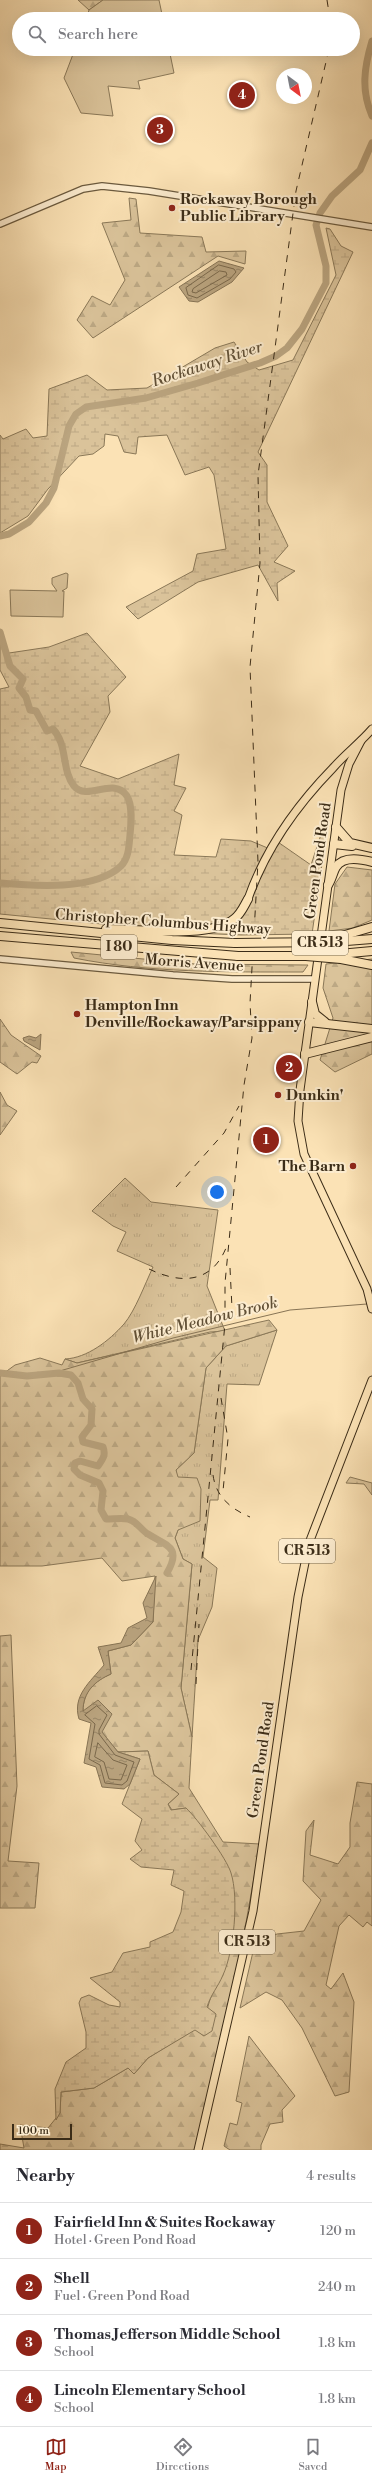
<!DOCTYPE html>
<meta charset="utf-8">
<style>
:root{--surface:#fff;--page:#f2f2f3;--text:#2b2b33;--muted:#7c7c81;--line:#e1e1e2;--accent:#8f2418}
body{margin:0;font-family:"Libre Bodoni",serif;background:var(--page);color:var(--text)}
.compass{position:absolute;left:276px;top:68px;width:36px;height:36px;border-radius:50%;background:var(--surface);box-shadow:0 4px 16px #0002;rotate:148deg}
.scale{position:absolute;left:12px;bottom:10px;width:60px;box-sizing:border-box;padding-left:4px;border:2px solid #3b2c17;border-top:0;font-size:11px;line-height:14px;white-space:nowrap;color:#3b2c17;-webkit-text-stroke:3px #fceccf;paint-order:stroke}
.you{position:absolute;left:217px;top:1192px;width:14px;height:14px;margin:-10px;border:3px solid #fff;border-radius:50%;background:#1a73e8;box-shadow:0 0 0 6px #1a73e833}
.badge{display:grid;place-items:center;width:26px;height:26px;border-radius:50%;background:var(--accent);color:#fff;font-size:13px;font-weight:700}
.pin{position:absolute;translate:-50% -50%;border:2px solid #fff;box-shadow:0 1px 4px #0006}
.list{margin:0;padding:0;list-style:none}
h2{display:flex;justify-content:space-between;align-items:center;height:52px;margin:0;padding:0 16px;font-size:17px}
h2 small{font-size:13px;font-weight:400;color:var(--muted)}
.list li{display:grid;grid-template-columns:26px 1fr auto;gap:12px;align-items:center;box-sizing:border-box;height:56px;padding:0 16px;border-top:1px solid var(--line)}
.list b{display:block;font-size:15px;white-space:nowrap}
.list p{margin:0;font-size:13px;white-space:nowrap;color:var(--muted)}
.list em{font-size:13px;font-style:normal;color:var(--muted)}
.icon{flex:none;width:22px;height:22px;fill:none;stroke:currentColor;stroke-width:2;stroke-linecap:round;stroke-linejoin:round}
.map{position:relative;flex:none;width:372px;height:2150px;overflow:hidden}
.search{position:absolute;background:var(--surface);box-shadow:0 4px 16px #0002;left:12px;right:12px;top:12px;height:44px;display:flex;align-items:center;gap:10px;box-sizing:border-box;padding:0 14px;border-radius:22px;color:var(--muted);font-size:15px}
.sheet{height:276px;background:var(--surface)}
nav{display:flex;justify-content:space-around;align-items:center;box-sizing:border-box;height:56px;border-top:1px solid var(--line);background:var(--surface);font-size:11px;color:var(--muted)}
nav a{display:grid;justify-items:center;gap:2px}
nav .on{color:var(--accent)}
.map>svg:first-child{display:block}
.grass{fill:url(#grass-tufts);stroke:#8a7858}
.forest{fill:url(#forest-firs);stroke:#8a7858}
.wetland{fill:url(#wetland-marsh);stroke:#8a7858}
.park{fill:#dac39a;stroke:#8a7858}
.water{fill:url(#water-ripples);stroke:#877455}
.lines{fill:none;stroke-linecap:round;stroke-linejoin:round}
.shore{stroke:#7a684b;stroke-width:1}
.stream{stroke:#877455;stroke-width:1}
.river{stroke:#baa47f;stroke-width:7}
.tertiary-casing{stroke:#6b5a3e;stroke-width:8}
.primary-casing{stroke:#3b2c17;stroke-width:9}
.motorway-casing{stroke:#3b2c17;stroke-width:10}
.tertiary{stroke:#fceccf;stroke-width:5.5}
.primary{stroke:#fbe2b5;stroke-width:7}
.motorway{stroke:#fbe2b5;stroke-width:8}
.rail{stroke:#3b2c17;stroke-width:1;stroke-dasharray:7 7;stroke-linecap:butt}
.motorway-bridge-casing{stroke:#3b2c17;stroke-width:10;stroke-linecap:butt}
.motorway-bridge{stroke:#fbe2b5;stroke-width:8}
.poi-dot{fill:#8f2418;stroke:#fceccf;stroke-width:1.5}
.labels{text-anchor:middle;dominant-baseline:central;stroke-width:4;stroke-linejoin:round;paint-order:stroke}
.shield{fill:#fceccf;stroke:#75664e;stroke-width:1}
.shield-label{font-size:14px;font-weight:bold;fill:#3b2c17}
.poi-label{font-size:15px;font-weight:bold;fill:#3b2c17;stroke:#fceccf;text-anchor:start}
.street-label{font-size:15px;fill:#3b2c17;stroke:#fceccf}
.water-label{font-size:16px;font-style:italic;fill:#615036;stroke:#fceccf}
</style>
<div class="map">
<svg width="372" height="2150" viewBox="0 0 372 2150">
<defs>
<pattern id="grass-tufts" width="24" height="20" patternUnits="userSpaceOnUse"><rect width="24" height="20" fill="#dac39a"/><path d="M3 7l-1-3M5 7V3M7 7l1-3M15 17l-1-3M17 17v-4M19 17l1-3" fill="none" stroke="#bca884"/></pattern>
<pattern id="forest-firs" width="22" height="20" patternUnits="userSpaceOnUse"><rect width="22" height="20" fill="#dac39a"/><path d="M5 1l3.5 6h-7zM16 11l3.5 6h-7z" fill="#bca884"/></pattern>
<pattern id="wetland-marsh" width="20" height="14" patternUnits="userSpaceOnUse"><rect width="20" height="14" fill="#dac39a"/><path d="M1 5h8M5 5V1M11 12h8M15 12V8" fill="none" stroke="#bca884"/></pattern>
<pattern id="water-ripples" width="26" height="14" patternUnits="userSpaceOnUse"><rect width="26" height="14" fill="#baa47f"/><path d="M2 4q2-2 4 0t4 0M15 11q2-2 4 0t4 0" fill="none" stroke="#988667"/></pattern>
</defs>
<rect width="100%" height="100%" fill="#fbe2b5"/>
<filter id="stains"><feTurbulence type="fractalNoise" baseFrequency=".005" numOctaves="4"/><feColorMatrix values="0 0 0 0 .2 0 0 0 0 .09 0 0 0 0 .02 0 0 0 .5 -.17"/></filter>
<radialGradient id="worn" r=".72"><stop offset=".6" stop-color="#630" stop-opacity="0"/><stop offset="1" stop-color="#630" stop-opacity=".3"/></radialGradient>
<!-- grass -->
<g class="grass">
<path d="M125 1178 151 1202 218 1210 207 1286 225 1331 210 1332 77 1363 65 1359C87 1358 109 1341 124 1324 135 1311 145 1284 153 1267L117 1251 126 1232 113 1226 92 1211Z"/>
<polygon points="277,1330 259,1385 227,1384 218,1500 210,1500 203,1557 217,1568 212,1607 198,1640 192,1737 181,1688 192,1564 183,1559 175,1538 178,1530 176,1470 194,1453 206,1368 226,1346"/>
</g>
<!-- forest -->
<g class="forest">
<polygon points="78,0 103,0 89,10"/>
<polygon points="129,198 136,199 140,233 202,237 206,252 246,251 245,264 218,256 93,338 77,320 92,296 110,305 125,280 102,223 131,220"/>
<polygon points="347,867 372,870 372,920 353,928 329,931 335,884"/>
<path d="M71 952 195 964 308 965 303 972C227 972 149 973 74 958Z"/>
<polygon points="372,959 372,1054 335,1072 320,1060 333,1018 323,988 326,964"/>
<polygon points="0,1019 11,1035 41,1056 37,1063 32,1062 17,1074 0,1062"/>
<polygon points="0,1092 7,1105 17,1111 0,1135"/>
<path d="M269 1320 277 1330 226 1346 206 1368 194 1453 176 1470 178 1477 197 1478 201 1489 200 1521 178 1530 175 1538 183 1559 192 1564 181 1688 192 1737 189 1788 223 1842 260 1844 237 1973 196 2150H0V2144L24 2148 20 2125 48 2128 60 2113 61 2092 94 2088 128 2068 134 2074 148 2058 195 2029 204 2036C206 2010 208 1997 223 1975L186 1808 172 1810 168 1804 179 1794 154 1775 148 1751 118 1752 83 1711C83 1692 94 1681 111 1674L108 1651 131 1645 153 1622 155 1576 122 1581 102 1558 42 1566H0V1376L15 1365 40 1358 62 1365 65 1359 77 1363Z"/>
<polygon points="350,1477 372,1483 372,1495 364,1484 346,1483"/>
<polygon points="11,1635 17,1786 8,1861 39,1863 35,1908 0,1908 0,1636"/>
<polygon points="357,1782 372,1784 372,1926 367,1922 363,1927 349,1915 339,1926 326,1985 331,1989 343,1973 354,2002 349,2092 335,2096 302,2028 282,2000 266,1992 240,2008 255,1943 277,1934 304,1931 321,1900 303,1881 306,1831 314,1820 310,1855 338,1864 350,1847 350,1823"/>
<polygon points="249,2036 295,2096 282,2110 283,2122 270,2124 261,2145 261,2150 230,2150 224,2146 230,2123 237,2125 242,2103 236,2101"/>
</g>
<!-- wetland -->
<g class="wetland">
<polygon points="326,228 330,229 341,246 353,252 258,452 267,465 267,502 288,546 274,562 295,571 277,583 278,601 258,565 198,582 138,619 126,607 193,571 197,554 226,549 214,475 209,467 185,475 167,435 138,437 136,454 124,452 118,436 105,434 104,446 93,454 79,456 48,489 28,516 0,533 0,435 3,439 26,429 33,438 47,436 49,389 87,375 107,390 147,388 215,348 234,342 247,362 259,370 293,360 336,275"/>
<polygon points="87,633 126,677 108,696 110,712 80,766 118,779 179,754 174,785 186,788 174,811 182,815 174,855 216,857 221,839 251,841 270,849 275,840 311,865 330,807 312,934 241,935 194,933 0,914 0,689 9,687 0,670 0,643 9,653 49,647"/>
<path d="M148 1751 154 1775 179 1794 168 1804 171 1810 186 1808C197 1818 227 1859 231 1873 239 1898 234 1951 223 1975 218 1987 211 1994 207 2007L216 2014 212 2031 204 2036 195 2030 148 2058 134 2074 128 2068 94 2088 61 2092 60 2113 56 2120 55 2089 66 2062 86 2048V2032L79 2003 81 1998 89 1995 109 2005 120 2007V2002L90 1978 112 1972 123 1953 150 1947V1942L173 1932 181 1912 184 1891 171 1885 174 1870 141 1867 130 1859 142 1850 135 1841 142 1819 122 1804 140 1759 118 1752Z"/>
</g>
<!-- park -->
<g class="park">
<polygon points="103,0 159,0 163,19 86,19 89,10"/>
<polygon points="75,49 169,49 174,73 138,81 140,89 108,86 113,116 81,113 64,78"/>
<polygon points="66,573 68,574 67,588 62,591 64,591 63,617 11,616 10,590 57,591 52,584 52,578"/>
</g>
<!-- water -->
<g class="water">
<polygon points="219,261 244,268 232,282 198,302 189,301 179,287"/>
<polygon points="41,1034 40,1050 24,1041 23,1038 29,1036 36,1038"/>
<path d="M156 1576 153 1622 131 1645 108 1651 111 1674C95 1681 83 1692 83 1711L98 1700 112 1714 102 1732 118 1752 140 1759 130 1784 124 1789 102 1787 96 1767 84 1763 91 1723 79 1719C72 1696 90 1682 104 1665L98 1647 121 1643 128 1628 147 1618 143 1603Z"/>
</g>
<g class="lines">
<!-- shore -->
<g class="shore">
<polygon points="219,265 234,269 236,272 230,279 197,298 188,295 186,288"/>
<polygon points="220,271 226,272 227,275 196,293 192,292 193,289"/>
<polygon points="97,1706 107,1715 99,1730 99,1734 115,1755 134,1762 127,1781 122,1785 105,1783 100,1765 89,1759 95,1724 85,1715"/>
<polygon points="98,1743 113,1760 127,1765 121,1780 109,1779 104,1762 95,1757"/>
</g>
<!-- stream -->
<polyline class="stream" points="46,1375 173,1338 290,1310 367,1304"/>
<!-- river -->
<g class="river">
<path d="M372 41C364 68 361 90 372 116"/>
<polyline points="0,536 9,534 29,522 46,503 54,488 69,426 76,414 86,407 146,398 198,383 260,363 276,356 287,348 302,329 326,283 326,266 316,225 320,213 332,196 360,170 372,143"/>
<path d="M0 632 10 666 23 679 19 688 26 697 30 710 36 711 47 731 53 729C68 745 61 769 74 786 87 802 114 776 127 796 133 806 131 824 130 835 129 845 129 858 121 866 95 891 33 886 0 883"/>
<path d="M0 1373 27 1376 59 1373 71 1375 78 1383 83 1399 92 1409 91 1425 82 1437 83 1442 103 1447C106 1455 103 1459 98 1466L80 1461 75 1463 74 1469 80 1475 99 1483 103 1491 101 1510 106 1519C114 1519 122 1518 128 1519 137 1521 141 1530 148 1534 167 1546 182 1547 167 1573"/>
</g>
<!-- tertiary casing -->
<g class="tertiary-casing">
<g id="tertiary">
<polyline points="0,224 83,189 102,186 149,191 372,227"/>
<polyline points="0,959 173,975 232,979 315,979"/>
</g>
</g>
<!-- primary casing -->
<g class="primary-casing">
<g id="primary">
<polyline points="361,741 349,764 341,790 300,1090 298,1121 304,1154 367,1289 372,1309"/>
<path d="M248 899C265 850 297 805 333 768 345 754 360 743 372 729"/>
<polyline points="198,2150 253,1911 298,1597 309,1543 372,1380"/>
</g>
</g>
<!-- motorway casing -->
<g class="motorway-casing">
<g id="motorway">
<polyline points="336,827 350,843 372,848"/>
<polyline points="334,844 352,846"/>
<path d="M328 885C332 879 333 872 336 867 343 856 361 859 372 862"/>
<polyline points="0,923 172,940 235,943"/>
<path d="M106 929C136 929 212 939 234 919 241 914 244 906 248 899"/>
<polyline points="0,936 238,956"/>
<polyline points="338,937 372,927"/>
<polyline points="334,942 372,939"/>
<polyline points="339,954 372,951"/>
<polyline points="253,956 306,956"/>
<polyline points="341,959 372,965"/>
<polyline points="312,1002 315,1014 325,1022"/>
<polyline points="309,1022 372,1029"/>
<polyline points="305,1054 372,1037"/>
</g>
</g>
<!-- tertiary -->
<use href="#tertiary" class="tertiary"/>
<!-- primary -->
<use href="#primary" class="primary"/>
<!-- motorway -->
<use href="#motorway" class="motorway"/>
<!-- rail -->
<g class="rail">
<polyline points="327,0 330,19"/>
<polyline points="176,1187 224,1133 239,1106"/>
<polyline points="230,1268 232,1308"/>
<path d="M149 1269C180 1284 211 1284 226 1248"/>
<polyline points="221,1398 228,1439 223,1491"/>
<path d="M213 1475C216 1497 231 1509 250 1517"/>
<polyline points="191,1670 225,1324 225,1283 244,1085 252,1038 250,1003 258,862 250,667 260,563 258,475 296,191 329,49"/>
<polyline points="196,1684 199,1624"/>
</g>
<!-- motorway-bridge casing -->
<g class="motorway-bridge-casing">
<g id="motorway-bridge">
<polyline points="235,943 334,942"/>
<polyline points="238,956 253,956"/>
<polyline points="306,956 341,959"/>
</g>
</g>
<!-- motorway-bridge -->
<use href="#motorway-bridge" class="motorway-bridge"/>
</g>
<!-- markers -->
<g class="poi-dot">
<circle cx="172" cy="208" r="4"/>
<circle cx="77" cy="1014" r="4"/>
<circle cx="278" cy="1095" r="4"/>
<circle cx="353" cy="1166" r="4"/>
</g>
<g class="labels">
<!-- shield labels -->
<g class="shield">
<rect x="292" y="931" width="56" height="24" rx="3"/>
<rect x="101" y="935" width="36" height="24" rx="3"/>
<rect x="279" y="1539" width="56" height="24" rx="3"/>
<rect x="219" y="1930" width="56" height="24" rx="3"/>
</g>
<g class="shield-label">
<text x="320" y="943">CR 513</text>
<text x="119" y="947">I 80</text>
<text x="307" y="1551">CR 513</text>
<text x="247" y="1942">CR 513</text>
</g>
<!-- poi labels -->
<g class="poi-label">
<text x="180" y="199">Rockaway Borough<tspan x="180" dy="17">Public Library</tspan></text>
<text x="85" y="1005">Hampton Inn<tspan x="85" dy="17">Denville/Rockaway/Parsippany</tspan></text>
<text x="286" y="1095">Dunkin'</text>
<text x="345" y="1166" text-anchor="end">The Barn</text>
</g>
<!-- street labels -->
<g class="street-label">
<text transform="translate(318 861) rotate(-82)">Green Pond Road</text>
<text transform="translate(163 922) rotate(4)">Christopher Columbus Highway</text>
<text transform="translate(194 963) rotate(4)">Morris Avenue</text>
<text transform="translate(261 1760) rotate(-82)">Green Pond Road</text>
</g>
<!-- water labels -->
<g class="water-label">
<text transform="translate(207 364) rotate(-18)">Rockaway River</text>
<text transform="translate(205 1320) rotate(-14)">White Meadow Brook</text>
</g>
</g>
<rect width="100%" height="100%" filter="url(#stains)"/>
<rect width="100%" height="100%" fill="url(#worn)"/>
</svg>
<svg class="compass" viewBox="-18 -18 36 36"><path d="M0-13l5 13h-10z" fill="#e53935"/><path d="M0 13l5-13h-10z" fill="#7c7c81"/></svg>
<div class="scale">100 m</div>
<div class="you"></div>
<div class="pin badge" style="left:266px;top:1140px">1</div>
<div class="pin badge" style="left:289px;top:1068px">2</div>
<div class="pin badge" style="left:160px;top:130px">3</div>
<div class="pin badge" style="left:242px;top:95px">4</div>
<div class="search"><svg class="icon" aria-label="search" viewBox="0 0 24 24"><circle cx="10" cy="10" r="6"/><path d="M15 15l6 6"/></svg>Search here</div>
</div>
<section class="sheet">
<h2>Nearby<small>4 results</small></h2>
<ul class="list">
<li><span class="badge">1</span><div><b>Fairfield Inn &amp; Suites Rockaway</b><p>Hotel · Green Pond Road</p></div><em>120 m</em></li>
<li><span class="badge">2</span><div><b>Shell</b><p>Fuel · Green Pond Road</p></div><em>240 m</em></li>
<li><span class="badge">3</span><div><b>Thomas Jefferson Middle School</b><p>School</p></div><em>1.8 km</em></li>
<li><span class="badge">4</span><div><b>Lincoln Elementary School</b><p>School</p></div><em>1.8 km</em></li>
</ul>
</section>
<nav>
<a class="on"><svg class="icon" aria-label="map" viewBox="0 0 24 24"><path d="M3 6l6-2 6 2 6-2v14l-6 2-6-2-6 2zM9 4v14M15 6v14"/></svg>Map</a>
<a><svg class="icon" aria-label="directions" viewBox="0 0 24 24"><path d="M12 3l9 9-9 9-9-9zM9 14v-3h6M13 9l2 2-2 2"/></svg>Directions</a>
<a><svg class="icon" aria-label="saved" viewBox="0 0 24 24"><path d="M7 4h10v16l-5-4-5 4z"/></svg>Saved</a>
</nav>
